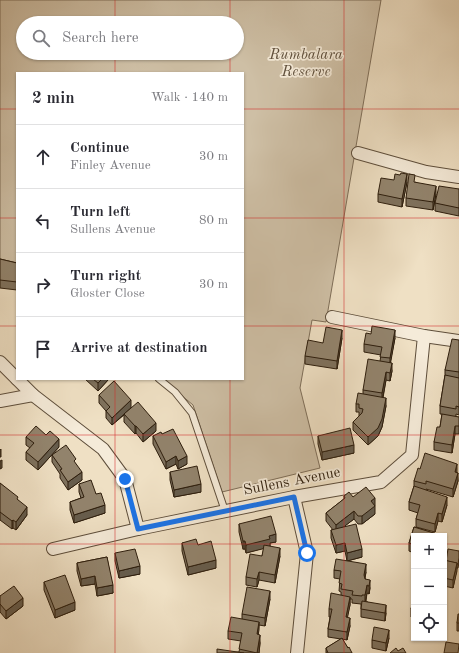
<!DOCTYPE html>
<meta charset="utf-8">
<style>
:root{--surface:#fff;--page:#f7f7f7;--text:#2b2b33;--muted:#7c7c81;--line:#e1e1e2}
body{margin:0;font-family:"Old Standard TT",serif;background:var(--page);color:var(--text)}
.controls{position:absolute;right:12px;bottom:12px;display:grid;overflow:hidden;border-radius:0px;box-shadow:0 1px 3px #0004}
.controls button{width:36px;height:36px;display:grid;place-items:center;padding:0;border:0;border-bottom:1px solid var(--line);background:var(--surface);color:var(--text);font:20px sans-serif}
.stop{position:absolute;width:12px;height:12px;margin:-9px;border:3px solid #1a73e8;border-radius:50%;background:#fff}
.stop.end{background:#1a73e8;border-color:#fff;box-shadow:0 1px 4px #0008}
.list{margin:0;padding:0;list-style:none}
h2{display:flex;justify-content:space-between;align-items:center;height:52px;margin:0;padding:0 16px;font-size:17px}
h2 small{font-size:13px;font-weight:400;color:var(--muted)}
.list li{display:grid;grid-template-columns:26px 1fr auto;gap:12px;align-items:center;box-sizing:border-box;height:64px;padding:0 16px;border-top:1px solid var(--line)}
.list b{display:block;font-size:15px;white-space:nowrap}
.list p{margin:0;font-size:13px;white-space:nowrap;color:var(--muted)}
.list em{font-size:13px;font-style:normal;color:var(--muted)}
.icon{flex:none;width:22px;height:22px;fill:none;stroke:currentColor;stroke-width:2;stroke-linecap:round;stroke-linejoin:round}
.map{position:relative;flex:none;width:459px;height:653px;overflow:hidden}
.search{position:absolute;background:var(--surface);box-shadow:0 1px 3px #0004;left:16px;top:16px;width:228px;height:44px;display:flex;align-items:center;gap:10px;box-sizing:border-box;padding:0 14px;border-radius:22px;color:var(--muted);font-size:15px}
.panel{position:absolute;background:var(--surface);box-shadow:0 1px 3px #0004;left:16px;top:72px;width:228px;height:308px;border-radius:0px}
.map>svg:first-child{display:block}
.green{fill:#cebfa5;stroke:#7e6e59;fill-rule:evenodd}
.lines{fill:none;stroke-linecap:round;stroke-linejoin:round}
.lane-casing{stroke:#5e4e3b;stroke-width:8}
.street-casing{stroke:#5e4e3b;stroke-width:14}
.lane{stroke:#f5ebd9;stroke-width:6}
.street{stroke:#f5ebd9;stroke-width:12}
.wall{fill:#7e715d;stroke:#2e1e0d}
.shaded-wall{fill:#665c4c;stroke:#2e1e0d}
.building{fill:#92836c;stroke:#2e1e0d}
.route{stroke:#1a73e8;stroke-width:5}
.grid{fill:none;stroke:#d62828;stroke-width:1;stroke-opacity:0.55}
.labels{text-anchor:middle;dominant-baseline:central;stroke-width:3.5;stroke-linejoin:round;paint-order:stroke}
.park-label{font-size:15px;font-style:italic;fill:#5e4e3b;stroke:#f5ebd9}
.street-label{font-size:15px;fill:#2e1e0d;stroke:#f5ebd9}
</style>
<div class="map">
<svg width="459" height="653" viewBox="0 0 459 653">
<rect width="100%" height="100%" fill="#efe0c4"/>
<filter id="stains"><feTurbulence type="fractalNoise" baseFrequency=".005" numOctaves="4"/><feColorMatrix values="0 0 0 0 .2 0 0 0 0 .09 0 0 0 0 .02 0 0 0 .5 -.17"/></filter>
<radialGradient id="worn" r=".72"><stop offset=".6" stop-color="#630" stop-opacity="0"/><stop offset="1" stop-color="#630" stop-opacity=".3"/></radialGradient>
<!-- green -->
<path class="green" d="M0 0H381L326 322 312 320 300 388 320 468 222 492 193 405 162 379H243V73H17V267L0 264ZM23 23H237V53H23Z"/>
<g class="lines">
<!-- lane casing -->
<g class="lane-casing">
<polyline id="lane" points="159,379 175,392 192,413 225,511"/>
</g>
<!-- street casing -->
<g class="street-casing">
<g id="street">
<polyline points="358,153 426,172 459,177"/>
<polyline points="332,317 424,336 459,341"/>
<polyline points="0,362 17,379"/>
<polyline points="17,379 33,395 103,449 125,479 138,529"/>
<polyline points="0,401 33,395"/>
<polyline points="294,497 307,553 297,653"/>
<polyline points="53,549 138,529 294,497 381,482 412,455 424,336"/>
</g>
</g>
<!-- lane -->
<use href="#lane" class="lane"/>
<!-- street -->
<use href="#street" class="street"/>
</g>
<!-- wall -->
<g class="wall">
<polygon points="407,182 402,207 378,202 378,194"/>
<polygon points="415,182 436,194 433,210 406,206 406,198"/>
<polygon points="459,189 459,216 435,211 435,203"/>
<polygon points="0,259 17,263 17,290 0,288"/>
<polygon points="342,338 337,369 305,364 305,356 323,343"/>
<polygon points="395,338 390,363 392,371 390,381 386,380 383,398 386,406 382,427 378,436 368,445 353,430 353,422 359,416 359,412 356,412 356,404 363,394 363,390 380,361 381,355 364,352 364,344"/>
<polygon points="459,340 459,415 456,414 456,417 459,417 459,434 455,434 452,453 434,450 434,442 440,427 442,414 440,414 440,406 445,375 445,370"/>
<polygon points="85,379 108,379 108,380 98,391"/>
<polygon points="99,395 131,408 156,431 143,442 136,433 135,434 124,422 124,415 112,425 106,418 106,411 99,403"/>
<polygon points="162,434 187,464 178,469 176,464 166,469 153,444 153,436"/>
<polygon points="318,436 354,453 322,460 318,444"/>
<polygon points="26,437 59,447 38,470 26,460 26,452 30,448 26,445"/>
<polygon points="52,455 76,464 82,480 68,490 60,478 60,474 52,462"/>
<polygon points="420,469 457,472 458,481 453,497 426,489 426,490 447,505 442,522 438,521 435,532 416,527 416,519 418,513 409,510 409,502 414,486 414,481"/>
<polygon points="170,472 201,492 174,497 170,480"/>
<polygon points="0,483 18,500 27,515 16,530 13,528 12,529 0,520"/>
<polygon points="79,484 96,494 105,513 74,523 70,510 70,502 81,498 79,492"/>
<polygon points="344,496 353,497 375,514 362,524 358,524 354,519 343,527 362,557 347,561 345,551 336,553 331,538 331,530 333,530 326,521 326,513 344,499"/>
<polygon points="239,524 276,542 270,543 270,546 280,556 275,583 259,580 257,587 246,585 246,577 262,556 264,548 246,553 245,549 243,549 239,532"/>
<polygon points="414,527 437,534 437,536 414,536 414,553 409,551 409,543"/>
<polygon points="182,543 198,545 216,568 188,575 182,551"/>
<polygon points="459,551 459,562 458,568 457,568 453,588 444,586 444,560 446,561"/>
<polygon points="115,553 140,574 119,578 115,561"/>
<polygon points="107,557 113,593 97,596 95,584 81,586 77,571 77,563"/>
<polygon points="334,570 366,572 365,578 370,588 369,594 367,593 366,601 386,613 385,621 361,617 361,604 352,603 352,599 350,599 350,605 347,617 350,626 347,640 342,639 348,648 352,653 326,653 326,648 341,639 328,637 328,629 330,617 329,617 329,609 341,595 341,592 339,591 340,579 334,578"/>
<polygon points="44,582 75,610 55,618 44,590"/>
<polygon points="0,596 23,606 6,619 0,612"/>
<polygon points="414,598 414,618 411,617 411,609"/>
<polygon points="270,599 265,626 259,625 258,635 260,643 259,653 217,653 239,652 241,641 228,639 228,631 242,619 242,614"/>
<polygon points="459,614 459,631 457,631 457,623"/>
<polygon points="389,638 386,651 372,648 372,640"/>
</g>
<!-- shaded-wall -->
<g class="shaded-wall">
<polygon points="407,174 407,182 402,207 402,199"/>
<polygon points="436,186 436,194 433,210 433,202"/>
<polygon points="342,330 342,338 337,369 337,361"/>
<polygon points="395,330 395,338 390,366 390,358"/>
<polygon points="392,363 392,371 390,381 390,373"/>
<polygon points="386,372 386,380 382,401 382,393"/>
<polygon points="102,379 108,379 108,380 98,391 98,383"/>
<polygon points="386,398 386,406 382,427 378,436 368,445 368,437"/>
<polygon points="131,400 131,408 112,425 112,418"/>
<polygon points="156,423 156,431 143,442 143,434"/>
<polygon points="135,426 136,426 136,433 135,434"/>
<polygon points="455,426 455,434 452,453 452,445"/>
<polygon points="59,439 59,447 38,470 38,462"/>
<polygon points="354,445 354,453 322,460 322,452"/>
<polygon points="1,449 1,457 0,457 0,450"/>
<polygon points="176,456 176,464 166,469 166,462"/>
<polygon points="187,456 187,464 178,469 178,461"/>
<polygon points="2,460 2,468 0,469 0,461"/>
<polygon points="457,464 457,472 455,480 455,472"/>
<polygon points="82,472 82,480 68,490 68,482"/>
<polygon points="458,473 458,481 453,497 453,489"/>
<polygon points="201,484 201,492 174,497 174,490"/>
<polygon points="447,497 447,505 442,522 442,514"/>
<polygon points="375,498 375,514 362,524 362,516 371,501"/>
<polygon points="105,505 105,513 74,523 74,515"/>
<polygon points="27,507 27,515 16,530 16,522"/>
<polygon points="354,511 354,519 336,533 336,525"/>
<polygon points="438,513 438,521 435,532 435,524"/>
<polygon points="13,520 13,528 12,529 12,521"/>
<polygon points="276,534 276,542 270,543 270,547 246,553 246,545 269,536"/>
<rect x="243" y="541" width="2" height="8"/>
<polygon points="345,543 345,551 336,553 336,545"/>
<polygon points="280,548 280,556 275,583 275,575"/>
<polygon points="362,549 362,557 347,561 347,553"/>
<polygon points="216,560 216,568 188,575 188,567"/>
<polygon points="457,563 457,571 453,588 453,580"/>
<polygon points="366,564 366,572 364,583 364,575"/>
<polygon points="140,566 140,574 119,578 119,571"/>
<polygon points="259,572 259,580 257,587 257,579"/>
<polygon points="95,576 95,584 81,586 81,579"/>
<polygon points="370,580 370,588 369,594 369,586"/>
<polygon points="113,585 113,593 97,596 97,588"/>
<polygon points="367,585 367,593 365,603 365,595"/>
<polygon points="270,591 270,599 265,626 265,618"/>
<polygon points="350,597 350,605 346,625 346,617"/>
<polygon points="23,598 23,606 6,619 6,611"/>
<polygon points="75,602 75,610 55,618 55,610"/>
<polygon points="386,605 386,613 385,621 385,613"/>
<polygon points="350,618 350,626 347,640 347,632"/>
<polygon points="259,622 259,630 257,642 257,634"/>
<polygon points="389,630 389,638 386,651 386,643"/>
<polygon points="260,635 260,643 259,653 257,653"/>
</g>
<!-- building -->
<g class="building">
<polygon points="401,173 407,174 402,199 378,194 381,178 394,180 395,174 400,175"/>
<polygon points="409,174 415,175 414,182 436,186 433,202 406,198"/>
<polygon points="439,186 459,189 459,208 435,203"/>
<polygon points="0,259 17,263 17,282 0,280"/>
<polygon points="372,326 395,330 390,358 380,357 382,347 364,344 366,333 371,334"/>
<polygon points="326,327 342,330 337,361 305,356 308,340 323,343"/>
<polygon points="452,339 459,340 459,372 445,370"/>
<polygon points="368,359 392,363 390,373 386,372 382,393 363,390"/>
<polygon points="445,375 459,378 459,407 456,406 456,409 440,406"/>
<polygon points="93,379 102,379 98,383"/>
<polygon points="114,381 131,400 112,418 106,411 110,407 99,395"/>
<polygon points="358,393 386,398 382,419 378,428 368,437 353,422 362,413 363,409 359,408 359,404 356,404"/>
<polygon points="138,402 156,423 143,434 136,426 135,426 124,414"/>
<polygon points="442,414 459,417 459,426 455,426 452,445 434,442 437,427 440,427"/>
<polygon points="36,426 46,435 50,431 59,439 38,462 26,452 34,443 26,437"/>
<polygon points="350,428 354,445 322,452 318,436"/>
<polygon points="173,429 187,456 178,461 176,456 166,462 153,436 161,432 162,434"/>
<polygon points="66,445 76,459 74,461 82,472 68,482 60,470 62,469 52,455"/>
<polygon points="425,453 457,464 455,472 458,473 453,489 426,481 426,484 414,481 418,468 420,469"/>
<polygon points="197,466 201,484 174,490 170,472"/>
<polygon points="91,480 96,494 101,493 105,505 74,515 70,502 84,497 79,484"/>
<polygon points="0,483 18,497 17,499 27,507 16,522 13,520 12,521 0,512"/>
<polygon points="414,486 447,497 442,514 438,513 435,524 416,519 420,505 409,502"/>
<polygon points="366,487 375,498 371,501 375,506 362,516 358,516 354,511 336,525 326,513 345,498 344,496 349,492 353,497"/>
<polygon points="271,516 276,534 269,536 270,539 246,545 245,541 243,541 239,524"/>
<polygon points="356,524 362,549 347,553 345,543 336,545 331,530"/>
<polygon points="414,527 437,534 436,536 414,536 414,545 409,543"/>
<polygon points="196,539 198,545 211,541 216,560 188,567 182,543"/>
<polygon points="264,545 280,548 275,575 259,572 257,579 246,577 250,554 262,556"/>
<polygon points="135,549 140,566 119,571 115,553"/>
<polygon points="448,549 459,551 459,558 458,564 457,564 457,563 446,561"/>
<polygon points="107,557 113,585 97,588 95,576 81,579 77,563"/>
<polygon points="336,559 366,564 364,575 365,579 370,580 369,586 367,585 365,595 362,595 362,596 352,595 353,591 341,589 342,584 339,583 341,571 334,570"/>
<polygon points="444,560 457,563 453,580 444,578"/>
<polygon points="65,575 75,602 55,610 44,582"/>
<polygon points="14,586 23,598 6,611 0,604 0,596"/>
<polygon points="247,587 270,591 265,618 242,614"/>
<polygon points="331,593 350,597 346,617 350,618 347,632 328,629 332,609 329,609"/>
<polygon points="414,598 414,610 411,609"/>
<polygon points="362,601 386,605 385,613 361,609"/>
<polygon points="458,614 459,614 459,623 457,623"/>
<polygon points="231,617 259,622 257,634 260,635 257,653 239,649 242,633 228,631"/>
<polygon points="374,627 389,630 386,643 372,640"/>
<polygon points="342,638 348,648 349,647 352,653 328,653 326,648"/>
<polygon points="446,642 459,644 458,653 444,653"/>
<polygon points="396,648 398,651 403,648 406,653 390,653"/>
<polygon points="217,649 244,653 217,653"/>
</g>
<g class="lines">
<!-- route -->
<polyline class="route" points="125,479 138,529 294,497 307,553"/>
</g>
<!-- grid -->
<path class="grid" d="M115 0V23M230 0V23M344 0V653M115 53V73M230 53V73M0 109H17M243 109H459M0 218H17M243 218H459M0 326H17M243 326H459M115 379V653M230 379V653M0 435H459M0 544H414M444 544H459"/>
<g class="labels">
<!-- park labels -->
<g class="park-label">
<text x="306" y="55">Rumbalara<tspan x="306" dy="17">Reserve</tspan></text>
</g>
<!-- street labels -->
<g class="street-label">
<text transform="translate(292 482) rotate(-11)">Sullens Avenue</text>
</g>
</g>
<rect width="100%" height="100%" filter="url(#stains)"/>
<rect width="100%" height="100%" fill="url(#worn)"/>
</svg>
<div class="controls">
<button>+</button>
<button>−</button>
<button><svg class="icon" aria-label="locate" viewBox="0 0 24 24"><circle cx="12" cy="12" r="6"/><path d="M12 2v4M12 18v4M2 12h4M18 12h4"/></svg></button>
</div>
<div class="stop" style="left:307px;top:553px"></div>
<div class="stop end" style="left:125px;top:479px"></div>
<div class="search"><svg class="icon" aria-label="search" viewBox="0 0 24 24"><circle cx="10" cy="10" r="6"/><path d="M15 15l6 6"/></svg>Search here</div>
<section class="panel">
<h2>2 min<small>Walk · 140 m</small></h2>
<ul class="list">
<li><svg class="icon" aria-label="ahead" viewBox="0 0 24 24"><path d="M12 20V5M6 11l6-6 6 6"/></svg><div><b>Continue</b><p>Finley Avenue</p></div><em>30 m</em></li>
<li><svg class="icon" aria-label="left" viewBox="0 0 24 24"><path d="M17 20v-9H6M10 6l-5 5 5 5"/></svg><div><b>Turn left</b><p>Sullens Avenue</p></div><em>80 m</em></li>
<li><svg class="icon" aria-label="right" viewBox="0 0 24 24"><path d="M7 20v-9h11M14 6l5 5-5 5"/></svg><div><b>Turn right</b><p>Gloster Close</p></div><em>30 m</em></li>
<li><svg class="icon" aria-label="arrive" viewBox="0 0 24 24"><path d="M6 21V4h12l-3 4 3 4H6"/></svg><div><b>Arrive at destination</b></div></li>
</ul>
</section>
</div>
